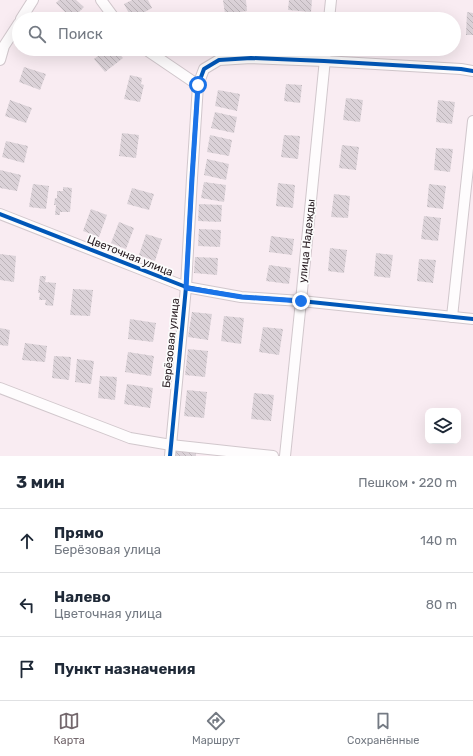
<!DOCTYPE html>
<html lang="ru">
<meta charset="utf-8">
<style>
:root{--surface:#fff;--page:#f2f2f3;--text:#1f2937;--muted:#747a83;--line:#e0e1e3;--accent:#74686d}
body{margin:0;font-family:Rubik,sans-serif;background:var(--page);color:var(--text)}
.controls{position:absolute;right:12px;bottom:12px;display:grid;overflow:hidden;border-radius:8px;box-shadow:0 4px 16px #0002}
.controls button{width:36px;height:36px;display:grid;place-items:center;padding:0;border:0;border-bottom:1px solid var(--line);background:var(--surface);color:var(--text);font:20px sans-serif}
.stop{position:absolute;width:12px;height:12px;margin:-9px;border:3px solid #1a73e8;border-radius:50%;background:#fff}
.stop.end{background:#1a73e8;border-color:#fff;box-shadow:0 1px 4px #0008}
.list{margin:0;padding:0;list-style:none}
h2{display:flex;justify-content:space-between;align-items:center;height:52px;margin:0;padding:0 16px;font-size:17px}
h2 small{font-size:13px;font-weight:400;color:var(--muted)}
.list li{display:grid;grid-template-columns:26px 1fr auto;gap:12px;align-items:center;box-sizing:border-box;height:64px;padding:0 16px;border-top:1px solid var(--line)}
.list b{display:block;font-size:15px;white-space:nowrap}
.list p{margin:0;font-size:13px;white-space:nowrap;color:var(--muted)}
.list em{font-size:13px;font-style:normal;color:var(--muted)}
.icon{flex:none;width:22px;height:22px;fill:none;stroke:currentColor;stroke-width:2;stroke-linecap:round;stroke-linejoin:round}
.map{position:relative;flex:none;width:473px;height:456px;overflow:hidden}
.search{position:absolute;background:var(--surface);box-shadow:0 4px 16px #0002;left:12px;right:12px;top:12px;height:44px;display:flex;align-items:center;gap:10px;box-sizing:border-box;padding:0 14px;border-radius:22px;color:var(--muted);font-size:15px}
.sheet{height:244px;background:var(--surface)}
nav{display:flex;justify-content:space-around;align-items:center;box-sizing:border-box;height:56px;border-top:1px solid var(--line);background:var(--surface);font-size:11px;color:var(--muted)}
nav a{display:grid;justify-items:center;gap:2px}
nav .on{color:var(--accent)}
.map>svg:first-child{display:block}
.building{fill:url(#building-back-hatch)}
.lines{fill:none;stroke-linecap:round;stroke-linejoin:round}
.minor-casing{stroke:#d1c7cc;stroke-width:12}
.minor{stroke:#fefcfd;stroke-width:10}
.cycleway-casing{stroke:#fcfcfc;stroke-width:6}
.cycleway{stroke:#0057b8;stroke-width:4}
.route{stroke:#1a73e8;stroke-width:5}
.labels{text-anchor:middle;dominant-baseline:central;stroke-width:3.5;stroke-linejoin:round;paint-order:stroke}
.street-label{font-size:11px;fill:#2c2126;stroke:#fcfcfc}
</style>
<div class="map">
<svg width="473" height="456" viewBox="0 0 473 456">
<defs>
<pattern id="building-back-hatch" width="6" height="6" patternUnits="userSpaceOnUse"><rect width="6" height="6" fill="#dbd2d8"/><path d="M-1 5l2 2M0 0l6 6M5-1l2 2" fill="none" stroke="#bcb4b9"/></pattern>
</defs>
<rect width="100%" height="100%" fill="#f9ecf2"/>
<!-- building -->
<g class="building">
<polygon points="59,0 76,0 84,7 72,19 56,3"/>
<polygon points="132,0 148,0 152,8 132,19 124,4"/>
<polygon points="223,0 246,0 247,11 225,14"/>
<polygon points="289,0 312,0 311,12 288,10"/>
<polygon points="467,12 473,13 473,35 466,35"/>
<polygon points="38,49 54,49 49,56"/>
<polygon points="107,49 115,49 123,58 105,72 94,59"/>
<polygon points="182,49 199,49 200,52 183,56"/>
<polygon points="24,67 46,74 40,90 19,82"/>
<polygon points="130,75 142,78 141,84 144,85 140,102 124,99"/>
<polygon points="286,84 302,85 300,103 284,101"/>
<polygon points="218,90 240,94 237,111 215,106"/>
<polygon points="346,98 363,100 360,122 343,120"/>
<polygon points="10,100 32,108 26,123 5,116"/>
<polygon points="438,100 455,102 452,124 436,122"/>
<polygon points="215,112 237,117 234,133 211,128"/>
<polygon points="122,133 139,135 136,158 119,156"/>
<polygon points="210,135 232,140 229,156 207,152"/>
<polygon points="284,135 300,136 298,159 281,157"/>
<polygon points="6,141 28,146 24,163 2,157"/>
<polygon points="342,145 359,147 356,170 339,168"/>
<polygon points="436,148 453,149 450,172 434,170"/>
<polygon points="207,159 229,164 226,180 204,175"/>
<polygon points="0,170 21,175 17,191 0,188"/>
<polygon points="204,182 226,185 224,202 201,198"/>
<polygon points="278,183 295,185 293,208 276,206"/>
<polygon points="33,184 49,186 46,209 29,207"/>
<polygon points="429,184 446,186 443,209 427,207"/>
<polygon points="63,187 72,188 70,212 60,212 60,215 55,215 56,205 54,205 55,198 57,198 57,191 63,191"/>
<polygon points="132,188 154,194 149,210 127,204"/>
<polygon points="334,194 350,196 348,218 331,217"/>
<polygon points="199,204 222,205 221,222 198,221"/>
<polygon points="91,209 107,215 99,237 83,231"/>
<polygon points="424,216 441,218 438,241 421,239"/>
<polygon points="119,222 134,228 126,249 111,243"/>
<polygon points="199,229 221,230 220,247 198,246"/>
<polygon points="146,234 162,239 155,261 139,255"/>
<polygon points="271,236 294,239 292,255 269,252"/>
<polygon points="330,248 347,250 344,273 328,271"/>
<polygon points="376,253 393,255 390,278 374,276"/>
<polygon points="0,254 16,256 14,282 0,280"/>
<polygon points="195,257 218,258 217,275 194,273"/>
<polygon points="419,259 436,260 433,283 417,281"/>
<polygon points="269,265 291,268 289,284 266,281"/>
<polygon points="40,276 46,276 45,282 56,283 53,306 45,305 46,300 39,300 40,293 38,293"/>
<polygon points="73,289 93,290 90,316 70,315"/>
<polygon points="192,312 212,314 208,340 188,337"/>
<polygon points="224,316 244,318 241,344 221,341"/>
<polygon points="130,319 156,323 153,342 128,339"/>
<polygon points="263,327 283,329 279,355 259,352"/>
<polygon points="0,328 10,330 8,346 0,345"/>
<polygon points="25,343 47,346 45,362 22,360"/>
<polygon points="188,349 208,351 205,377 185,375"/>
<polygon points="128,352 154,356 151,376 125,372"/>
<polygon points="54,356 71,357 69,380 52,378"/>
<polygon points="77,359 94,361 91,384 75,382"/>
<polygon points="100,376 117,377 115,400 98,398"/>
<polygon points="127,384 153,388 150,408 124,404"/>
<polygon points="187,390 207,392 204,418 184,416"/>
<polygon points="254,393 274,395 271,421 251,419"/>
<polygon points="176,449 196,451 196,456 175,456"/>
</g>
<g class="lines">
<!-- minor casing -->
<g class="minor-casing">
<g id="minor">
<polyline points="101,0 115,19"/>
<polyline points="21,19 33,0"/>
<polyline points="329,19 331,0"/>
<polyline points="145,49 198,85"/>
<polyline points="0,60 4,46 19,23"/>
<polyline points="0,214 186,287 241,297 301,301 473,319"/>
<polyline points="452,317 473,121"/>
<polyline points="0,388 130,438 171,445 273,456"/>
<polyline points="170,456 186,287 192,178 198,85 204,69 219,60 251,58 324,61 461,69 473,71"/>
<polyline points="285,456 301,301 326,49"/>
</g>
</g>
<!-- minor -->
<use href="#minor" class="minor"/>
<!-- cycleway casing -->
<g class="cycleway-casing">
<g id="cycleway">
<polyline points="0,214 186,287 241,297 301,301 473,319"/>
<polyline points="170,456 186,287 192,178 198,85 204,69 219,60 251,58 324,61 461,69 473,71"/>
</g>
</g>
<!-- cycleway -->
<use href="#cycleway" class="cycleway"/>
</g>
<g class="lines">
<!-- route -->
<polyline class="route" points="198,85 192,178 186,288 242,297 301,301"/>
</g>
<g class="labels">
<!-- street labels -->
<g class="street-label">
<text transform="translate(307 241) rotate(-84)">улица Надежды</text>
<text transform="translate(130 256) rotate(22)">Цветочная улица</text>
<text transform="translate(171 343) rotate(-84)">Берёзовая улица</text>
</g>
</g>
</svg>
<div class="controls">
<button><svg class="icon" aria-label="layers" viewBox="0 0 24 24"><path d="M12 4l9 5-9 5-9-5zM3 14l9 5 9-5"/></svg></button>
</div>
<div class="stop" style="left:198px;top:85px"></div>
<div class="stop end" style="left:301px;top:301px"></div>
<div class="search"><svg class="icon" aria-label="search" viewBox="0 0 24 24"><circle cx="10" cy="10" r="6"/><path d="M15 15l6 6"/></svg>Поиск</div>
</div>
<section class="sheet">
<h2>3 мин<small>Пешком · 220 m</small></h2>
<ul class="list">
<li><svg class="icon" aria-label="ahead" viewBox="0 0 24 24"><path d="M12 20V5M6 11l6-6 6 6"/></svg><div><b>Прямо</b><p>Берёзовая улица</p></div><em>140 m</em></li>
<li><svg class="icon" aria-label="left" viewBox="0 0 24 24"><path d="M17 20v-9H6M10 6l-5 5 5 5"/></svg><div><b>Налево</b><p>Цветочная улица</p></div><em>80 m</em></li>
<li><svg class="icon" aria-label="arrive" viewBox="0 0 24 24"><path d="M6 21V4h12l-3 4 3 4H6"/></svg><div><b>Пункт назначения</b></div></li>
</ul>
</section>
<nav>
<a class="on"><svg class="icon" aria-label="map" viewBox="0 0 24 24"><path d="M3 6l6-2 6 2 6-2v14l-6 2-6-2-6 2zM9 4v14M15 6v14"/></svg>Карта</a>
<a><svg class="icon" aria-label="directions" viewBox="0 0 24 24"><path d="M12 3l9 9-9 9-9-9zM9 14v-3h6M13 9l2 2-2 2"/></svg>Маршрут</a>
<a><svg class="icon" aria-label="saved" viewBox="0 0 24 24"><path d="M7 4h10v16l-5-4-5 4z"/></svg>Сохранённые</a>
</nav>
